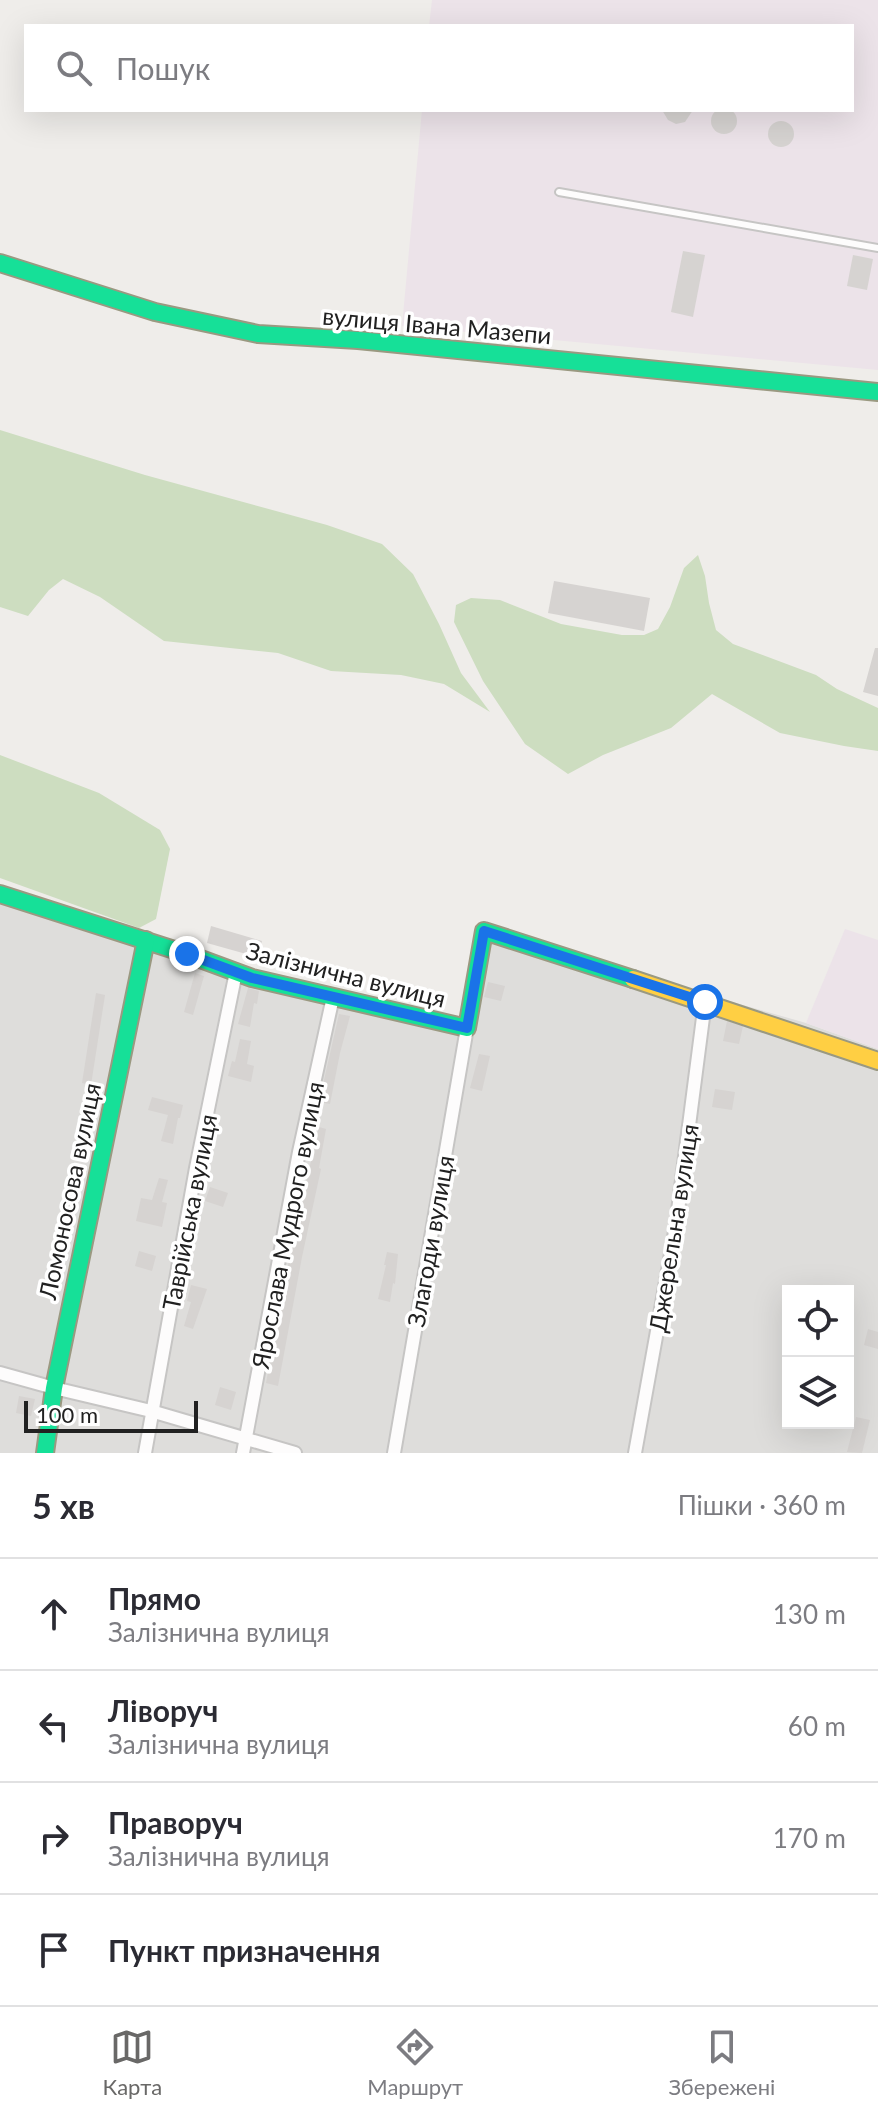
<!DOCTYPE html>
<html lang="uk">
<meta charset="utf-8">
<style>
:root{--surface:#fff;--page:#f2f2f3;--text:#2b2b33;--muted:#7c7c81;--line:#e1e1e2;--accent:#696867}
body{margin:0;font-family:Lato,sans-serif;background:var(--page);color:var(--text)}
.controls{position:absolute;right:24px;bottom:24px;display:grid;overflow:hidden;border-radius:0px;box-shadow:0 8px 32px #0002}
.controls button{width:72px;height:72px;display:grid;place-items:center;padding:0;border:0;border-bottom:2px solid var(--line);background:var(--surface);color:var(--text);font:40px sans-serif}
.scale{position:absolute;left:24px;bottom:20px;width:174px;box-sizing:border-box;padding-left:8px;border:4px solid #212121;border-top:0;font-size:22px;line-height:28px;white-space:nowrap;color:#212121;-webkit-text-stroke:6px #fff;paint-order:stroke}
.stop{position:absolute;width:24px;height:24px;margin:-18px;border:6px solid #1a73e8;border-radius:50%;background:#fff}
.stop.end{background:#1a73e8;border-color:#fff;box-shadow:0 2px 8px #0008}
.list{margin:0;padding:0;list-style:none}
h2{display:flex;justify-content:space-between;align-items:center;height:104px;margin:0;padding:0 32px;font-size:34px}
h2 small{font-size:26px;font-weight:400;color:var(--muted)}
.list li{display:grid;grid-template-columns:52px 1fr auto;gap:24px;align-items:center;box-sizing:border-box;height:112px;padding:0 32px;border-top:2px solid var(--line)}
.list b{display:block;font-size:30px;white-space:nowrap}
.list p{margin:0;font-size:26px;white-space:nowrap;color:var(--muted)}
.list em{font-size:26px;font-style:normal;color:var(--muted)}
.icon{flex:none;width:44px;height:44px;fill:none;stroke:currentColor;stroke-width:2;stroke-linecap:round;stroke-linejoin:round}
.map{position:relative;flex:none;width:878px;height:1453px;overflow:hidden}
.search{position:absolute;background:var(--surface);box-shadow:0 8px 32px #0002;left:24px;right:24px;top:24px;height:88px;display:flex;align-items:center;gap:20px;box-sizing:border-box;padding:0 28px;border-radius:0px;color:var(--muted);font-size:30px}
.sheet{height:552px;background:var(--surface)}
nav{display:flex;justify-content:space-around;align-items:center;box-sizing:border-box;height:112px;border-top:2px solid var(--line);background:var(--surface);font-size:22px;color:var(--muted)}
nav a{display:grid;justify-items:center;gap:4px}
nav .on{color:var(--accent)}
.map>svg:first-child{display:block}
.residential{fill:#dedddb;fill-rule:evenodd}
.industrial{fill:#ece3e9}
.forest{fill:#cdddc0}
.building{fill:#d6d3d1}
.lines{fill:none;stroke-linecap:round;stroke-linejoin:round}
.lane-casing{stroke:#c6c5c4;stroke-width:10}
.street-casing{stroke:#c6c5c4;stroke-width:16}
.fast-casing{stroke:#9a9981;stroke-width:20}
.slow-casing{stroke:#9a9981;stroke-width:20}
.lane{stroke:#fdfcfc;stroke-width:6}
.street{stroke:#fdfcfc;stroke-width:12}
.fast{stroke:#16e098;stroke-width:16}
.slow{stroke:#ffcf43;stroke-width:16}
.route{stroke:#1a73e8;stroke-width:10}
.labels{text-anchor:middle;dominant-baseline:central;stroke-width:7;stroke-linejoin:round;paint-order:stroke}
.street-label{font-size:24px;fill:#212121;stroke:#fff}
</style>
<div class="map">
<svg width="878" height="1453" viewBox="0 0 878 1453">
<rect width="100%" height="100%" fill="#efedea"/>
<!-- residential -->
<path class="residential" d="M0 894 187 954 467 1028 484 931 806 1023 878 1049V1453H0ZM788 1291H848V1423H788Z"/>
<!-- industrial -->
<g class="industrial">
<polygon points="432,0 878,0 878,370 402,326 422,110 852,110 852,26 429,26"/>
<polygon points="845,929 878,940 878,1049 806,1023"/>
</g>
<!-- forest -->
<g class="forest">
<polygon points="0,430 145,475 327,525 382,544 413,574 439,624 461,673 490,712 444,684 401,675 331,671 278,653 164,641 100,597 63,579 49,590 28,616 0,607"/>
<polygon points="698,555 705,576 709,603 716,630 733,644 816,675 837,689 878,708 878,751 844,746 780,733 712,694 671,728 603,755 568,774 525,744 483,681 454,622 456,605 471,598 500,600 561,624 622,635 644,635 658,629 670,607 684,568"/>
<polygon points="0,755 99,793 160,830 170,849 156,919 139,928 0,878"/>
</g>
<!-- building -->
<g class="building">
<circle cx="724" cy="121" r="13"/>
<polygon points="662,110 693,110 685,122 676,124 668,120"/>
<circle cx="781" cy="134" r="13"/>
<polygon points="683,251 705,255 693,317 671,312"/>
<polygon points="853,255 873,259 867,290 847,286"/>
<polygon points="554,581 650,598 644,631 548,613"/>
<polygon points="875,648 878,648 878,696 863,692"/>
<polygon points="211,926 262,941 257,957 207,943"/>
<polygon points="195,973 204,976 193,1015 184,1012"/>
<polygon points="488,982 505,986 501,1001 484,997"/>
<polygon points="248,988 259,991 257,1004 254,1003 250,1027 238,1024"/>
<polygon points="96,993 105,995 91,1085 82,1083"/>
<polygon points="339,1014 350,1016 340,1053 330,1104 319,1102"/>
<polygon points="727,1021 743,1026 739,1044 723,1041"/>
<polygon points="240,1039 251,1041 247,1064 254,1066 251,1082 228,1076 232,1061 235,1062"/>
<polygon points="479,1054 490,1056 482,1091 470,1088"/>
<polygon points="715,1089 735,1092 732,1110 712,1107"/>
<polygon points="152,1097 183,1105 180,1118 178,1118 173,1144 161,1141 168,1115 148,1110"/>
<polygon points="319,1127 326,1129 319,1168 321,1169 302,1257 278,1386 266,1383 285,1279 313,1152 310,1152 313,1139 316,1139"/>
<polygon points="159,1178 168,1180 162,1202 167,1203 162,1227 136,1221 141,1198 152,1200"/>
<polygon points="210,1187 228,1193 223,1207 205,1201"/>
<polygon points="139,1251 156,1256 152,1271 135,1266"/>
<polygon points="387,1252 398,1254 395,1284 393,1283 390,1302 378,1299 386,1265 384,1265"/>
<polygon points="191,1285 207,1289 193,1329 184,1326 191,1302 187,1301"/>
<polygon points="868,1329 878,1332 878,1349 864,1345"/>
<polygon points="220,1387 236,1392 231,1410 215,1405"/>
<polygon points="19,1396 35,1399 31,1416 16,1413"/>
<polygon points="856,1417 870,1420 862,1453 847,1452"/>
</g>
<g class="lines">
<!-- lane casing -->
<g class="lane-casing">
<polyline id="lane" points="559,192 878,248"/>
</g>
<!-- street casing -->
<g class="street-casing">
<g id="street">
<polyline points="0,1373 54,1388 151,1411 295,1453"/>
<polyline points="145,1453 196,1168 236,972"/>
<polyline points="243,1453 299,1152 333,997"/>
<polyline points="394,1453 467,1028"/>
<polyline points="635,1453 676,1226 705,1002"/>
</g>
</g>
<!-- fast casing -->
<g class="fast-casing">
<g id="fast">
<polyline points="0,263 155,312 258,334 358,340 878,392"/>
<polyline points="0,894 187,954 252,978 467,1028 484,931 633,979"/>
<polyline points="45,1453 54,1388 146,940"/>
</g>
</g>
<!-- slow casing -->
<g class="slow-casing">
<polyline id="slow" points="633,979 878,1061"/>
</g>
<!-- lane -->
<use href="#lane" class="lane"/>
<!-- street -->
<use href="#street" class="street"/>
<!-- fast -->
<use href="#fast" class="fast"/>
<!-- slow -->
<use href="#slow" class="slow"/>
</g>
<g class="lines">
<!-- route -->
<polyline class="route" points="187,954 252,978 467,1028 484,931 705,1002"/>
</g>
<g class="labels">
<!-- street labels -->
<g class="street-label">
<text transform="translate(437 325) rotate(5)">вулиця Івана Мазепи</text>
<text transform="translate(346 974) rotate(14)">Залізнична вулиця</text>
<text transform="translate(69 1191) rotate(-78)">Ломоносова вулиця</text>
<text transform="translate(189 1212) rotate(-79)">Таврійська вулиця</text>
<text transform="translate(287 1225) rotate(-79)">Ярослава Мудрого вулиця</text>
<text transform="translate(673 1228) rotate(-81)">Джерельна вулиця</text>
<text transform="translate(430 1241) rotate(-80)">Злагоди вулиця</text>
</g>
</g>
</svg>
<div class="controls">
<button><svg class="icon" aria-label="locate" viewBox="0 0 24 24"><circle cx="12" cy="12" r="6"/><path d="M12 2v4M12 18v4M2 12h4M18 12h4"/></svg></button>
<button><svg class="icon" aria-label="layers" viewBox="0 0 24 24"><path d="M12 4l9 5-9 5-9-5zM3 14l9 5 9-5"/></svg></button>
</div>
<div class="scale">100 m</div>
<div class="stop" style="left:705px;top:1002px"></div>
<div class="stop end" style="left:187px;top:954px"></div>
<div class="search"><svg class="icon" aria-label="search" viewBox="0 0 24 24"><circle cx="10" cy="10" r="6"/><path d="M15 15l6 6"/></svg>Пошук</div>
</div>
<section class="sheet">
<h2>5 хв<small>Пішки · 360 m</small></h2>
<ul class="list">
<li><svg class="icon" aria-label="ahead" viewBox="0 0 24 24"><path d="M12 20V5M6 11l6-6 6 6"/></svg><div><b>Прямо</b><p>Залізнична вулиця</p></div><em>130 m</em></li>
<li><svg class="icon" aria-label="left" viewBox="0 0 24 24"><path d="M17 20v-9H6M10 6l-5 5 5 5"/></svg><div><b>Ліворуч</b><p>Залізнична вулиця</p></div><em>60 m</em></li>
<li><svg class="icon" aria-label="right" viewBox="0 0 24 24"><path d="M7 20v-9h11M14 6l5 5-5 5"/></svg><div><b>Праворуч</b><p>Залізнична вулиця</p></div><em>170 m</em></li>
<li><svg class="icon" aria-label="arrive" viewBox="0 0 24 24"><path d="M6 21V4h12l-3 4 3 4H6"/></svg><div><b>Пункт призначення</b></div></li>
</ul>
</section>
<nav>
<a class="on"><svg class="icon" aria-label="map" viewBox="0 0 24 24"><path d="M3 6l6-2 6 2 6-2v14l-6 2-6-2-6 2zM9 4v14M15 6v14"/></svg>Карта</a>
<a><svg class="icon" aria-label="directions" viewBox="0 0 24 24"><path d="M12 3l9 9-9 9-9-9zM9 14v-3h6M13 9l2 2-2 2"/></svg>Маршрут</a>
<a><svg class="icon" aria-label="saved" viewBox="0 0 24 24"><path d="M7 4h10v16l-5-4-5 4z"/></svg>Збережені</a>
</nav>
